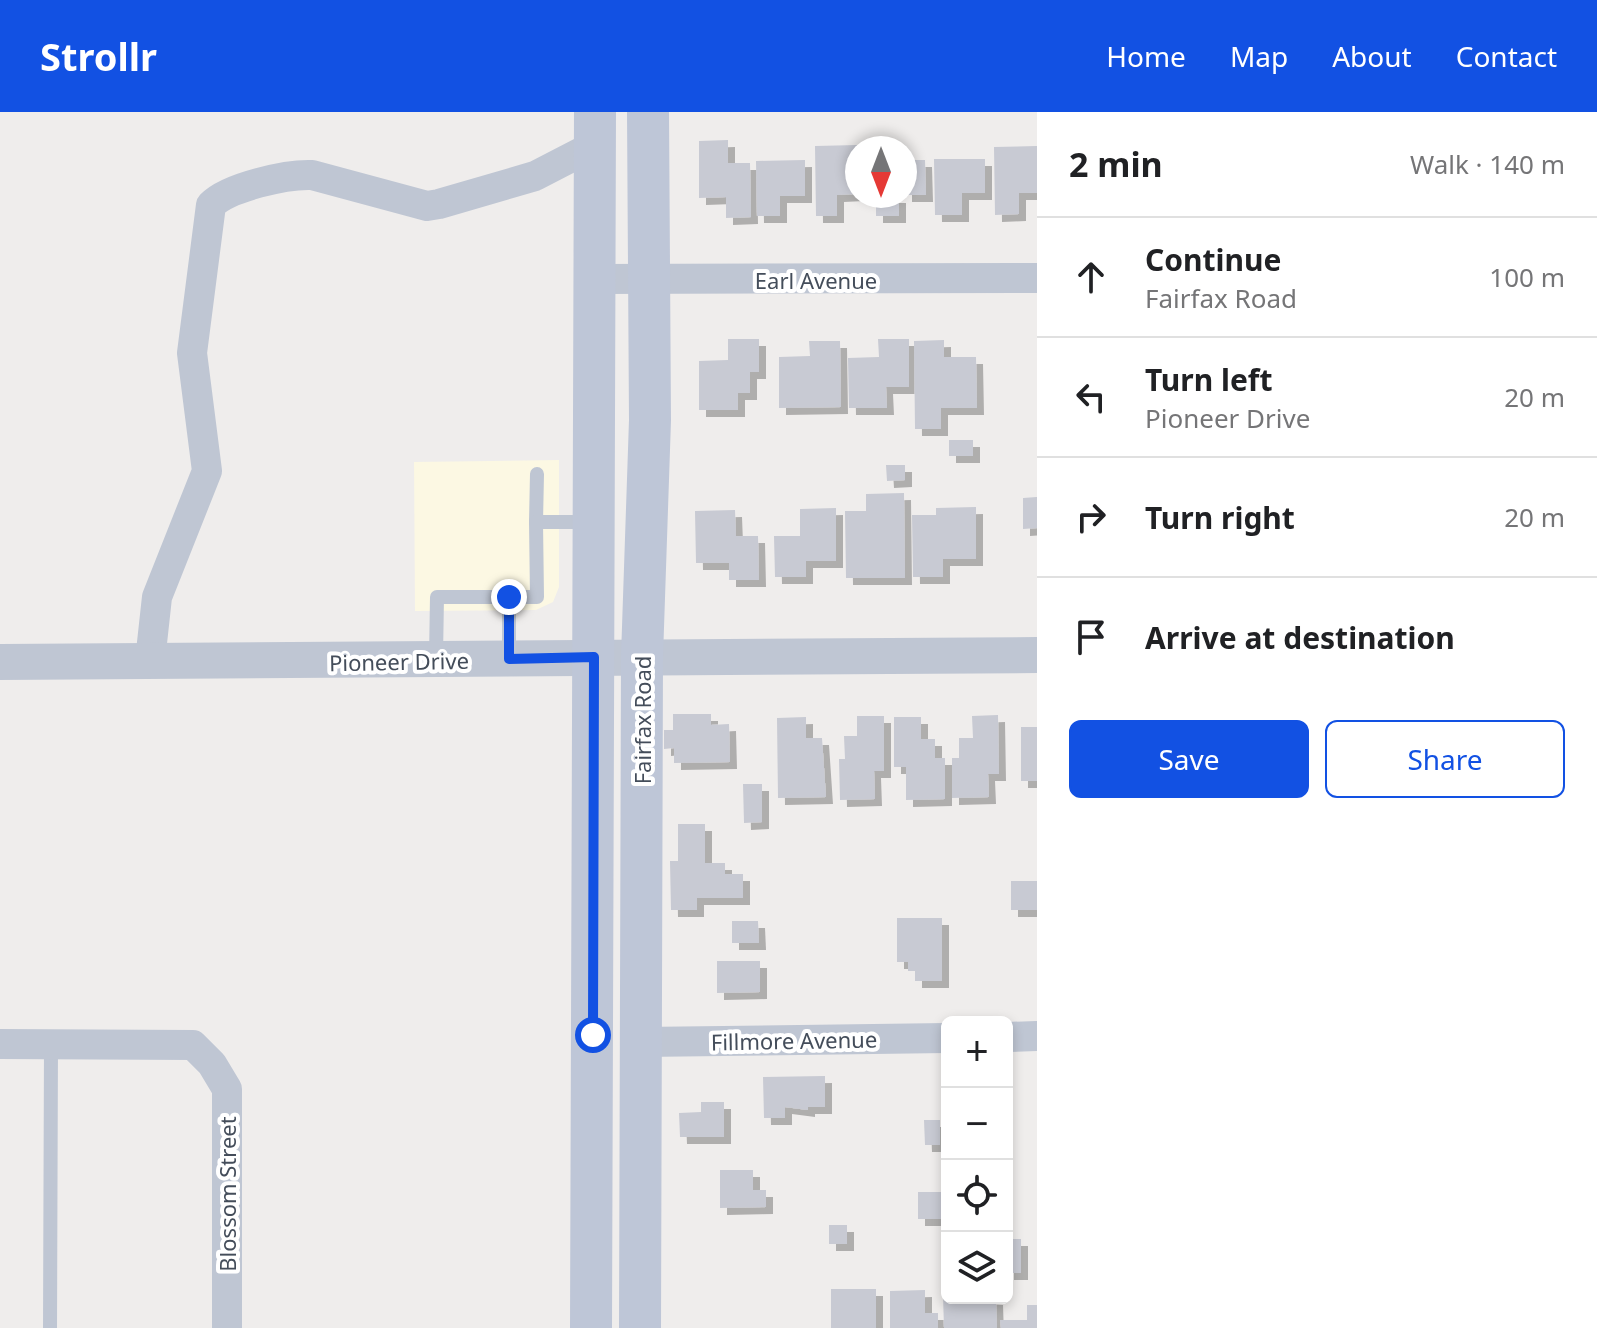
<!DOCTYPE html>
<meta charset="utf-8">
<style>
:root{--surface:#fff;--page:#f2f2f2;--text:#202124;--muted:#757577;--line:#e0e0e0;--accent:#1251e3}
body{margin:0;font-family:"Noto Sans",sans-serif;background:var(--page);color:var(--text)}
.controls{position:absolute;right:24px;bottom:24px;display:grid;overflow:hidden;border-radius:12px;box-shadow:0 4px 12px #0003}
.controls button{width:72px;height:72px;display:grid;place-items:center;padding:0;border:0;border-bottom:2px solid var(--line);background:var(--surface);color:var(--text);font:40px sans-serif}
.compass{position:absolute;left:845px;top:24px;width:72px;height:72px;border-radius:50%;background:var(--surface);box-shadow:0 4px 12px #0003;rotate:180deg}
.stop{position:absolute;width:24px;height:24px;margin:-18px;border:6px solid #1251e3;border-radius:50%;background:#fff}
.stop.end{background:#1251e3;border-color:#fff;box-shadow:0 2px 8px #0008}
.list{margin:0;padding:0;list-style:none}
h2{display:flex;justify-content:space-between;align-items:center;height:104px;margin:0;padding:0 32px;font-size:34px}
h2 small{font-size:26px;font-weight:400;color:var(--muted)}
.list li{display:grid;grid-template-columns:52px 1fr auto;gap:24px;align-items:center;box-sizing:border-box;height:120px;padding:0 32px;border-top:2px solid var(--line)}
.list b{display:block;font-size:30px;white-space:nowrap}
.list p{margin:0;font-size:26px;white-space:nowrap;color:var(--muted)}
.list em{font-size:26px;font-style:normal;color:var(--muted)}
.actions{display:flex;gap:16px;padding:24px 32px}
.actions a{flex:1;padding:18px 0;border:2px solid var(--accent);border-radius:12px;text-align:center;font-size:28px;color:var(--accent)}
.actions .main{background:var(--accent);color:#fff}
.icon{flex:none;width:44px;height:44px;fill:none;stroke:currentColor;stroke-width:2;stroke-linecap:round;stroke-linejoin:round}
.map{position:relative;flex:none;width:1037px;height:1216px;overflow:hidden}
header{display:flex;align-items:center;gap:48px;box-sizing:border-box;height:112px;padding:0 40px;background:var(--accent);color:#fff}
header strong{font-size:38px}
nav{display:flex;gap:44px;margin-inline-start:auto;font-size:28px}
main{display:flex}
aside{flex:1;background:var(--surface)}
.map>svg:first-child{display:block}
.commercial{fill:#fcf8e3}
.building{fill:#c8cad3;filter:url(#shadow)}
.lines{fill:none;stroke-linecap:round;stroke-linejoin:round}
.service{stroke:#bfc6d3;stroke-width:14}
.minor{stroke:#bfc6d3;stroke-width:30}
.tertiary{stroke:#bfc6d3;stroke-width:36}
.secondary{stroke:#bec6d7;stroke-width:42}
.route{stroke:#1251e3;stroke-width:10}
.labels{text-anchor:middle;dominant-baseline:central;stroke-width:8;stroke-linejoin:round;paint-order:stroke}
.street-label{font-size:22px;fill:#444d5a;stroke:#fff}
</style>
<header>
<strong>Strollr</strong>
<nav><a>Home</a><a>Map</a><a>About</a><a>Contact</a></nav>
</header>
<main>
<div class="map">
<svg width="1037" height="1216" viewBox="0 0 1037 1216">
<defs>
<filter id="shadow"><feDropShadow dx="7" dy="7" stdDeviation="0" flood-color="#0004"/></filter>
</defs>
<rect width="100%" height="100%" fill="#efedec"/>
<!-- commercial -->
<polygon class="commercial" points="559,348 559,475 553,490 536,498 415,499 414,350"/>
<!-- building -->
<g class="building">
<polygon points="728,28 728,51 750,51 751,105 726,106 726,85 699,86 699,29"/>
<polygon points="857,33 857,82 837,83 837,104 816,104 815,34"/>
<polygon points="1037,34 1037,81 1019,81 1019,102 995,103 994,35"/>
<polygon points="934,47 985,47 985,81 962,81 962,103 935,103"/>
<polygon points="805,48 805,84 780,84 780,104 757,104 756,49"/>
<polygon points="905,48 925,48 926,83 905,83"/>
<rect x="876" y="84" width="23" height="20"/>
<polygon points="728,227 759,227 759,260 750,260 750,281 738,281 738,298 699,298 699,249 728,248"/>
<polygon points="878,227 909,227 909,275 886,275 887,296 849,296 848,246 879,245"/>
<polygon points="944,228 944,245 976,245 977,296 941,296 941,317 915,317 914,229"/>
<polygon points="809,229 840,229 841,295 779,296 779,245 810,244"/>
<rect x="949" y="328" width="24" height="16"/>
<polygon points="886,353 905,353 905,368 887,369"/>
<polygon points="904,381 905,466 846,466 845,399 866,399 866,382"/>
<polygon points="1037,385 1037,416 1023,417 1023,386"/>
<polygon points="976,395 976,447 943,447 943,465 913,465 912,403 936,403 936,396"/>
<polygon points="836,396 836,449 806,449 806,465 775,465 774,424 800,424 800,397"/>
<polygon points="735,398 736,424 758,424 759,468 729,468 729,451 696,451 695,399"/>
<polygon points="673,602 711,602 711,613 729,612 730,650 674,651 674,636 664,637 664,618 673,618"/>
<polygon points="998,603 999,662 988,662 989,685 952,686 952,646 959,646 959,626 973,626 972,604"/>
<polygon points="857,604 884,604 884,659 874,659 875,687 840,688 839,647 845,647 844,624 857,624"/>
<polygon points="806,605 806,626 822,626 826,685 778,686 777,606"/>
<polygon points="894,605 921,605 921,627 935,627 935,646 945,646 945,687 906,688 906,655 894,655"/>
<rect x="1021" y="615" width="16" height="54"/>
<polygon points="743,672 762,672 762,710 744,711"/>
<polygon points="678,712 705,712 705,751 725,751 725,762 743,762 743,786 697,786 697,798 671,798 670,749 678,749"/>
<rect x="1011" y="769" width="26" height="29"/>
<polygon points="897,806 942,806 942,869 915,869 915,859 908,859 908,850 897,850"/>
<polygon points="732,809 758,809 759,831 732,831"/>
<polygon points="717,849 760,849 760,880 717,881"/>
<polygon points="825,964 825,995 808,995 808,998 785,995 785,1006 764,1006 763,965"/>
<polygon points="701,990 724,990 724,1025 680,1025 679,1001 701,1000"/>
<polygon points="924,1008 940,1008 940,1033 925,1033"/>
<polygon points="720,1058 753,1058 753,1078 766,1078 766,1095 720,1096"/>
<rect x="918" y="1080" width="29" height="27"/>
<rect x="829" y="1113" width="18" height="19"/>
<rect x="1007" y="1127" width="14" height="34"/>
<rect x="831" y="1177" width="45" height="39"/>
<polygon points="925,1178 925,1201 938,1201 938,1216 890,1216 890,1179"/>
<polygon points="943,1183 996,1186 997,1216 944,1216"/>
<polygon points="1027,1193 1037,1193 1037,1216 1001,1216 1000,1208 1027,1208"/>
</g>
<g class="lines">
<!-- service -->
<g class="service">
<polyline points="536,410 537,362"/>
<polyline points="509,485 537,485 536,410 590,410"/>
<polyline points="436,545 437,485 509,485 509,544"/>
<polyline points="50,1216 51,932"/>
</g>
<!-- minor -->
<g class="minor">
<polyline points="595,167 1037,166"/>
<path d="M150 549 157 485 207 359 192 241 211 93C228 75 287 62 312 63L427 94 439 92 535 64 595 33"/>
<polyline points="1007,925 1037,924"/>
<polyline points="641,930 947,926"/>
<polyline points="0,932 193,933 212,952 227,977 227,1216"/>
</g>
<!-- tertiary -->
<polyline class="tertiary" points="0,550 1037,543"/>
<!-- secondary -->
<g class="secondary">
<polyline points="591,1216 595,0"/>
<polyline points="640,1216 642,545 650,308 648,0"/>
</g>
</g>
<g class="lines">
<!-- route -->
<polyline class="route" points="509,485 509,547 594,545 593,923"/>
</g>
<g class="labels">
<!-- street labels -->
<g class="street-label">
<text x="816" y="168">Earl Avenue</text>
<text transform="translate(399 549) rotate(-1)">Pioneer Drive</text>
<text transform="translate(642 608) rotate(-90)">Fairfax Road</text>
<text transform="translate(794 928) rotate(-1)">Fillmore Avenue</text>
<text transform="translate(227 1082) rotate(-90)">Blossom Street</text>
</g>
</g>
</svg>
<div class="controls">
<button>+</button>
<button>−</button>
<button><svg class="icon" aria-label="locate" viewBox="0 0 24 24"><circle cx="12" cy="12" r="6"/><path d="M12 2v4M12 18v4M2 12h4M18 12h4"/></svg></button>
<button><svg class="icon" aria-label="layers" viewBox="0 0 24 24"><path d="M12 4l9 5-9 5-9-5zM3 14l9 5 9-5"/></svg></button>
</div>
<svg class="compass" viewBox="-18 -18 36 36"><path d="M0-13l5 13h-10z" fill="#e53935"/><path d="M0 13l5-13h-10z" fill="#757577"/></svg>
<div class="stop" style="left:593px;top:923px"></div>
<div class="stop end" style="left:509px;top:485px"></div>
</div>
<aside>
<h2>2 min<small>Walk · 140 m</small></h2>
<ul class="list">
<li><svg class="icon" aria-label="ahead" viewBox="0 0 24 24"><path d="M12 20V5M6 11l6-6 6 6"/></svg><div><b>Continue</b><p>Fairfax Road</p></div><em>100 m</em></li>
<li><svg class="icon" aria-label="left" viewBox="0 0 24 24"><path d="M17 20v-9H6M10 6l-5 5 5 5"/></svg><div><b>Turn left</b><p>Pioneer Drive</p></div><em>20 m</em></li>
<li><svg class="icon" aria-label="right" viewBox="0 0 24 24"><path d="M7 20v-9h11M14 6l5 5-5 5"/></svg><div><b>Turn right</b></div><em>20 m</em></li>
<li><svg class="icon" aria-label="arrive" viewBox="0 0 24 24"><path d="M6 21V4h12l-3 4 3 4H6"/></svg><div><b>Arrive at destination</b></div></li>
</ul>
<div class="actions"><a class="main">Save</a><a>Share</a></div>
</aside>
</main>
